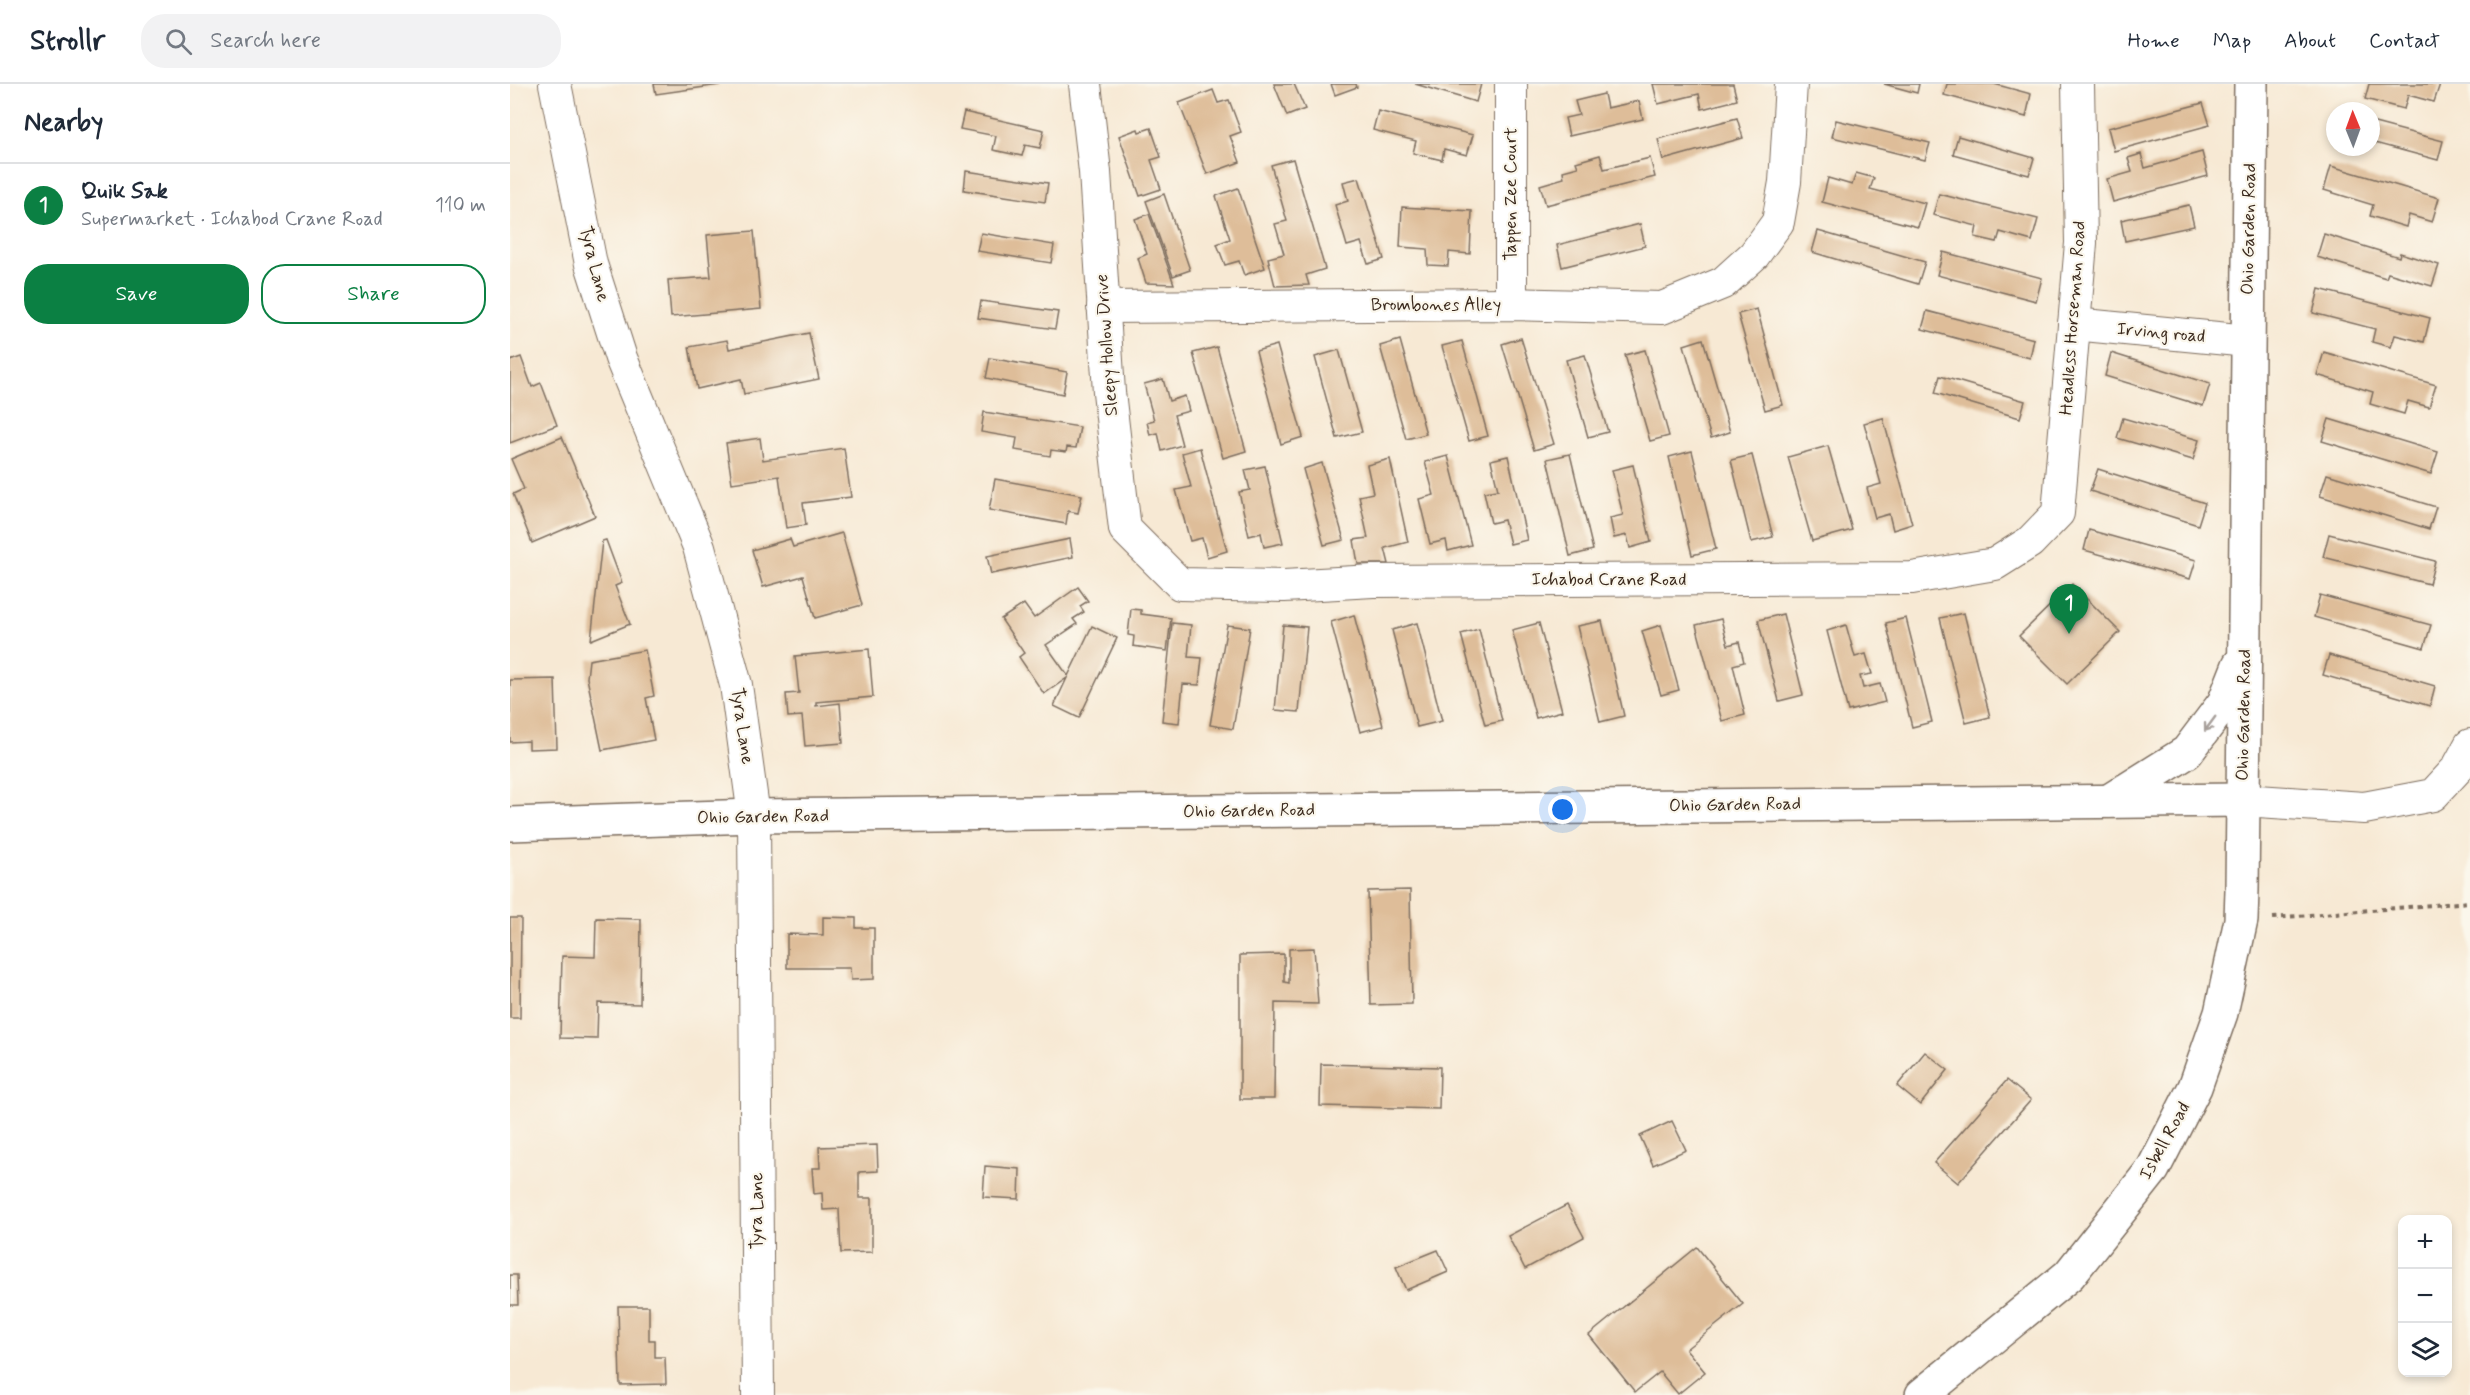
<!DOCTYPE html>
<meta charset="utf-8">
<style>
:root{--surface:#fff;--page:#f2f2f3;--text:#1f2937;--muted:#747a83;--line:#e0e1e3;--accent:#0b8043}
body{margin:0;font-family:Mynerve,sans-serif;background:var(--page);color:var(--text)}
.controls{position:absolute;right:18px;bottom:18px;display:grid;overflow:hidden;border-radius:12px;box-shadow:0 3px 9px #0003}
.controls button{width:54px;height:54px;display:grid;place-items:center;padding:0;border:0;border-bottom:2px solid var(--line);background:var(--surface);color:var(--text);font:30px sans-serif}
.compass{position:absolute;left:1816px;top:18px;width:54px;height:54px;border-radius:50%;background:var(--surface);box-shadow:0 3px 9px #0003;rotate:359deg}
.you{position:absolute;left:1053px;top:726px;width:21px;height:21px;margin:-15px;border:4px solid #fff;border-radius:50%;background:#1a73e8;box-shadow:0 0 0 9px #1a73e833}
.badge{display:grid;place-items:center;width:39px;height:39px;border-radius:50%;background:var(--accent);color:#fff;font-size:20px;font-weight:700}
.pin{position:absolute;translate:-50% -50px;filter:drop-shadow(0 2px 3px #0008)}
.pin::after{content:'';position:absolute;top:32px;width:21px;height:18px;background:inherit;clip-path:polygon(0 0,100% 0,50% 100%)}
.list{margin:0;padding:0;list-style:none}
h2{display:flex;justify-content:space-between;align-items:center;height:78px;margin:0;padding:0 24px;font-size:26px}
h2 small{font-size:20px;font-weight:400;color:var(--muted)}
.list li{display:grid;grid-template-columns:39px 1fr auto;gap:18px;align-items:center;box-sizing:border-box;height:84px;padding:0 24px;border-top:2px solid var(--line)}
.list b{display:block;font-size:22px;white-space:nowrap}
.list p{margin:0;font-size:20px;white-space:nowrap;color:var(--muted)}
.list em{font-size:20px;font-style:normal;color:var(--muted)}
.actions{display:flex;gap:12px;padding:18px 24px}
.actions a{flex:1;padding:14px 0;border:2px solid var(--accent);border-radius:24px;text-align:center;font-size:21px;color:var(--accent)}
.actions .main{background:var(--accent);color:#fff}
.icon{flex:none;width:33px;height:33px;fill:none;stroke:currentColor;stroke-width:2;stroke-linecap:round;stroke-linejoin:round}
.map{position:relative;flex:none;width:1960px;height:1311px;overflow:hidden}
header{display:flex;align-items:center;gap:36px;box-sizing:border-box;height:84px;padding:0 30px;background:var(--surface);border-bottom:2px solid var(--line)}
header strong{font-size:28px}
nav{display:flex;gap:33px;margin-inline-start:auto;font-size:21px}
.search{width:420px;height:54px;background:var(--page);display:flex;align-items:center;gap:15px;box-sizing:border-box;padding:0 21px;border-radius:24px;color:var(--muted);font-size:22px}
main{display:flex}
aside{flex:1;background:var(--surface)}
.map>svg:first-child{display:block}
.building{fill:#debd99}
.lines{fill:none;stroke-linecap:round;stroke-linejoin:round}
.minor-casing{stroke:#7d6d5e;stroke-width:34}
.tertiary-casing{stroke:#7d6d5e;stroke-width:36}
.path{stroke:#7d6d5e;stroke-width:4;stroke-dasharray:4.5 4.5;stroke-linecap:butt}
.minor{stroke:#fff;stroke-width:32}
.tertiary{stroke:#fff;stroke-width:33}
.oneway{stroke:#a79f9a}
.labels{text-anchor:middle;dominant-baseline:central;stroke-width:4.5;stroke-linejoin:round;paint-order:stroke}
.street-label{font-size:18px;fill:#3b2a1e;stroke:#fbf7ec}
</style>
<header>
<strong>Strollr</strong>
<div class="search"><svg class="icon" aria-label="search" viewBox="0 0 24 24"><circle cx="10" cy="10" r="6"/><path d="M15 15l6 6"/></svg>Search here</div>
<nav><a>Home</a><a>Map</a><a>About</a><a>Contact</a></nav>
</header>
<main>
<aside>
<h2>Nearby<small></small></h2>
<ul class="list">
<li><span class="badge">1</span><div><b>Quik Sak</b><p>Supermarket · Ichabod Crane Road</p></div><em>110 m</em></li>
</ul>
<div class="actions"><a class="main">Save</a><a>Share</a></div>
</aside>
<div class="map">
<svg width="1960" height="1311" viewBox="0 0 1960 1311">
<rect width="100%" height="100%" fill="#fbf7ec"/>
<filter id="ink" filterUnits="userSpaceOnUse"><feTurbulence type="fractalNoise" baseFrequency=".0167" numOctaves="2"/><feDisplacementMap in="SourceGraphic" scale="12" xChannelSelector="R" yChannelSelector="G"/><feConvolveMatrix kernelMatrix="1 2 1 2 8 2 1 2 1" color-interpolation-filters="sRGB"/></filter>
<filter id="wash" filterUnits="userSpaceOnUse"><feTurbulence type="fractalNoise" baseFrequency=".008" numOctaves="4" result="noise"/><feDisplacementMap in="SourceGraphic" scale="24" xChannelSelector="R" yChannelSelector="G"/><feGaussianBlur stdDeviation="1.35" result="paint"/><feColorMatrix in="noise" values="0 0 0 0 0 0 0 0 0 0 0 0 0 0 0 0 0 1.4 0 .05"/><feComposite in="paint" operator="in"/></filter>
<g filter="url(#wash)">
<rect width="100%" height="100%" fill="#f7e9d4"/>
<g id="blocks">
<!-- building -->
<g class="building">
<polygon points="144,0 209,0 209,1 146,10"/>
<polygon points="764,0 784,0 795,25 777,32"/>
<polygon points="821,0 846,0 847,3 825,11"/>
<polygon points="905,0 971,0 966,18"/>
<polygon points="1143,0 1223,0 1227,16 1192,25 1189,10 1148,20"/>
<polygon points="1374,0 1409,0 1407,9"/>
<polygon points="1437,0 1484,0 1521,10 1516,33 1434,11"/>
<polygon points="1859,0 1930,0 1924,18 1898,11 1894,25 1855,15"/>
<polygon points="703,6 708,19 719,16 731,48 720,52 730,78 697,90 669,19"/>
<polygon points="1094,10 1097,24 1129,17 1133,35 1059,52 1055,34 1069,31 1065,17"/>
<polygon points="1693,19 1700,41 1604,67 1598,44"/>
<polygon points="868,27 963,51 957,71 934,65 932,76 903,69 906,57 863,46"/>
<polygon points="454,28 534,46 530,64 515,61 512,72 483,66 486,52 450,45"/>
<polygon points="1227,34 1233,54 1153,76 1148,55"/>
<polygon points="1326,36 1420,59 1415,76 1322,53"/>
<polygon points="1861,38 1933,57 1928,76 1861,58"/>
<polygon points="641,44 651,73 641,76 651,105 630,112 609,52 628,45 629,48"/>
<polygon points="1448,52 1524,74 1519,91 1443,70"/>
<polygon points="1692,68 1698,92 1603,118 1597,95 1622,88 1618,74 1631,70 1635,84"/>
<polygon points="1090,71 1094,85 1140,74 1145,93 1036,121 1030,101 1054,94 1053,87 1068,83 1066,78"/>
<polygon points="783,75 815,185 796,191 799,201 765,202 758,174 774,170 765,140 777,137 761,81"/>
<polygon points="1821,82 1929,114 1922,138 1899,131 1896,143 1860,132 1863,121 1814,106"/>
<polygon points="456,87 538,99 535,118 454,106"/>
<polygon points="1346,89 1364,94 1360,105 1415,119 1408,143 1312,118 1318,94 1342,101"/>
<polygon points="849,94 874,175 858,180 851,158 837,162 825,121 838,117 833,98"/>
<polygon points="728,104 755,184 734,191 729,177 715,181 707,160 720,155 706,112"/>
<polygon points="654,110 680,186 663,192 636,117"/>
<polygon points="1429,110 1528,135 1522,157 1490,148 1487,158 1465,153 1467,142 1423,131"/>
<polygon points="1679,121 1684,142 1615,157 1611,136"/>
<polygon points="892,123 962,127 960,170 939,168 938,182 918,181 917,165 890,163"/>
<polygon points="639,130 664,200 636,199 628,174 637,170 625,135"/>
<polygon points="1130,140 1135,162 1052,183 1047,161"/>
<polygon points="244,147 251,225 161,233 158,196 201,193 197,151"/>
<polygon points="1308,147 1415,178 1408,200 1302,168"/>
<polygon points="471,149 544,161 541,179 467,167"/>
<polygon points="1814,150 1889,173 1890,169 1929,181 1922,202 1878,189 1876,194 1807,173"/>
<polygon points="1433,168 1532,194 1526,217 1427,191"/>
<polygon points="1809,205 1920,234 1914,258 1885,251 1881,263 1862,258 1865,245 1803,229"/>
<polygon points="471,217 548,228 545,245 468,234"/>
<polygon points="1247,225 1273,321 1255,326 1228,230"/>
<polygon points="1417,227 1524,255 1520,274 1412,245"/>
<polygon points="299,249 309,295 234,310 231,295 187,305 179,263 217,256 219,265"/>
<polygon points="1011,254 1044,360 1024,366 992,260"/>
<polygon points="1193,255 1220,348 1201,354 1174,261"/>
<polygon points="890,256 916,350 896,355 870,262"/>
<polygon points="952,257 978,352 959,357 932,262"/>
<polygon points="767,261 793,353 771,360 746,267"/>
<polygon points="707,263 736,367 713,374 683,269"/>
<polygon points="829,266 852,348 827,354 805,273"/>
<polygon points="1135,266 1159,352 1140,357 1115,271"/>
<polygon points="1814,268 1926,301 1919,323 1898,317 1894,330 1860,320 1863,308 1807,291"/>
<polygon points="1601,269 1700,300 1693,322 1595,292"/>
<polygon points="1075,271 1098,348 1078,353 1056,276"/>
<polygon points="11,273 22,303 31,299 47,341 0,359 0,277"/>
<polygon points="480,274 557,288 553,310 476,294"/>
<polygon points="1430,292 1515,317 1510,334 1425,309"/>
<polygon points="653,295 659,317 675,312 679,327 664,331 672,361 652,367 648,349 640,351 637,338 644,336 634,300"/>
<polygon points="474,328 570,343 566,364 557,363 556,368 541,366 540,372 505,366 507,354 471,348"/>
<polygon points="1373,334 1402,440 1383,446 1379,430 1365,434 1357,404 1371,400 1354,339"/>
<polygon points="1613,334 1689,356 1683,376 1607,354"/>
<polygon points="1819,335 1928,368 1921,390 1812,357"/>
<polygon points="52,353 85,432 22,459 3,410 14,405 1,375"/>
<polygon points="250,354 253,376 334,364 341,413 293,419 296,441 276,444 269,392 222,399 216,359"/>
<polygon points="1318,362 1342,446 1302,457 1278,373"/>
<polygon points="690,364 717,467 697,473 692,454 680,457 666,406 681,403 672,369"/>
<polygon points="1182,367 1206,465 1182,471 1159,373"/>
<polygon points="1060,370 1083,466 1060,472 1037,375"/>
<polygon points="1242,371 1263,453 1241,458 1221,376"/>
<polygon points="938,372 961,461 938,467 936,456 920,460 909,415 924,411 915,378"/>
<polygon points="998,372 1017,456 1000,460 994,436 981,439 974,408 988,406 981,376"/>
<polygon points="880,375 898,458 875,464 879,480 848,480 844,456 858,454 849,412 863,409 857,381"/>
<polygon points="812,379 834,456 814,461 793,385"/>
<polygon points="1123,381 1141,458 1120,464 1117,451 1104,454 1100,434 1113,431 1102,386"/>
<polygon points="755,382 773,459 754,463 751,449 739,452 729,408 740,406 735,386"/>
<polygon points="1588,385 1695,419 1688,441 1580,407"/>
<polygon points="1817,390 1926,423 1919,445 1810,412"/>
<polygon points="485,395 572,411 568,429 558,427 556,440 479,426"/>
<polygon points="1579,446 1686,476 1680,495 1574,466"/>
<polygon points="332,449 352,521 305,534 293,492 253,503 242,466 280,455 283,463"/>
<polygon points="1819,450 1925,477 1919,500 1813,473"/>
<polygon points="560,455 563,473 481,490 477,472"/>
<polygon points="96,456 112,499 105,502 120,540 81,556 92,457"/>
<polygon points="1562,500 1610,548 1557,600 1509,552"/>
<polygon points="568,503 578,517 570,522 574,528 563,535 567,540 536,561 558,592 582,542 607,554 569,634 544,622 557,594 534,610 509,573 514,569 491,535 514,520 524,534"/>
<polygon points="1810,511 1921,541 1914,564 1804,533"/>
<polygon points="621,525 631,526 631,530 661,534 657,567 623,562 624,552 618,551"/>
<polygon points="1454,529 1480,633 1456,639 1430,534"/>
<polygon points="1273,530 1293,611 1269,617 1248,536"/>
<polygon points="844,531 873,642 850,648 821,538"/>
<polygon points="1396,534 1422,638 1402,643 1376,539"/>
<polygon points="1211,535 1218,561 1229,558 1234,578 1223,581 1235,631 1212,637 1186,541"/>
<polygon points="1092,537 1114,632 1090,638 1067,542"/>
<polygon points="662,539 681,541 678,573 692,574 689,601 673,600 669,639 652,637"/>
<polygon points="907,539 932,637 907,643 882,546"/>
<polygon points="1029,539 1052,627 1026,634 1002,546"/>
<polygon points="717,541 740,544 723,645 700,641"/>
<polygon points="773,541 797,543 789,628 765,626"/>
<polygon points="1151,541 1169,606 1151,611 1132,547"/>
<polygon points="1336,541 1345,573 1356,570 1362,590 1350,592 1353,604 1370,600 1375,618 1338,627 1317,547"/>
<polygon points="969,545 992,637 975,641 951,550"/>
<polygon points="359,565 363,613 306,618 306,622 330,619 333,659 295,662 292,632 278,633 276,610 289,609 285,572"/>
<polygon points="135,566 144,612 136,614 144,656 92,666 77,594 79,576"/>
<polygon points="1819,571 1925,602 1920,622 1813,591"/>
<polygon points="45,595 47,664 19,665 19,657 0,658 0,596"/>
<polygon points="900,806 902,920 861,921 858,807"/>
<polygon points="313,833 346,834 346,844 364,844 364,895 341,896 340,884 277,884 277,850 313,851"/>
<polygon points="0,834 11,834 10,934 0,934"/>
<polygon points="86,834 131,835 130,920 88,919 87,955 50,954 52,872 85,873"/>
<polygon points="804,864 808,920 765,919 764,1015 730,1015 730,871 774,870 774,898 779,899 779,865"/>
<polygon points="1415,968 1438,986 1410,1021 1387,1002"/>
<polygon points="811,980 930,983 929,1025 810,1022"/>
<polygon points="1497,996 1521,1016 1448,1099 1424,1079"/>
<polygon points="1162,1037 1176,1066 1143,1081 1130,1052"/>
<polygon points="367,1061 368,1087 349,1088 349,1114 362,1114 362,1168 331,1169 329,1125 313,1126 312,1109 304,1110 302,1084 310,1084 309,1063"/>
<polygon points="475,1082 510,1085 509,1115 473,1113"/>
<polygon points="1057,1121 1074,1153 1015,1185 998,1152"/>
<polygon points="1187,1163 1233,1220 1176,1265 1195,1288 1168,1310 1150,1288 1125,1308 1079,1251"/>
<polygon points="928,1166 938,1188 896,1206 886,1183"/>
<polygon points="0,1191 7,1191 8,1221 0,1221"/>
<polygon points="108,1222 139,1222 139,1256 145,1256 145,1273 155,1273 156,1300 110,1301"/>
</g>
</g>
</g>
<g filter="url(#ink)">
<use href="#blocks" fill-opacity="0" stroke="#7d6d5e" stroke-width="1.5"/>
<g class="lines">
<!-- minor casing -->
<g class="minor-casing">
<g id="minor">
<polyline points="45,0 81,180 111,274 189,463 226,601 244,732 248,1311"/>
<polyline points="575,0 585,88 599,308 615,445 670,500 774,502 863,497 1402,494 1485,480 1520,458 1548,429 1571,159 1568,0"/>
<polyline points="1001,220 1001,0"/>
<polyline points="593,223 1001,220 1152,224 1213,199 1244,171 1268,138 1275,98 1281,0"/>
<polyline points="1564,240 1738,257"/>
<polyline points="1733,716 1854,724 1923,711 1947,685 1960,661"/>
</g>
</g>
<!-- tertiary casing -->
<g class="tertiary-casing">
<g id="tertiary">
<polyline points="1599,717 1677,668 1714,619 1729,581"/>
<polyline points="0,740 244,732 1733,716"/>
<polyline points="1412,1311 1559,1191 1643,1085 1685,1003 1711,929 1731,836 1732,806 1741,0"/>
</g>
</g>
<!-- path -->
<polyline class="path" points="1763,834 1960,818"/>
<!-- minor -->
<use href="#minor" class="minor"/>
<!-- tertiary -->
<use href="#tertiary" class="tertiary"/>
</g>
<!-- one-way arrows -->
<defs><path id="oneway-shaft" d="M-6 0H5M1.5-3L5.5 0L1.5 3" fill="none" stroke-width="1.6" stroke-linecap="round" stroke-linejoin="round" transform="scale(1.5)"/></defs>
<use class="oneway" href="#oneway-shaft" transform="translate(1700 640) rotate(126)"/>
</g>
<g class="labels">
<!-- street labels -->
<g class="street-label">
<text transform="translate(1001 110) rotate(-90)">Tappen Zee Court</text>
<text transform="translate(1739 145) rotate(-89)">Ohio Garden Road</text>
<text transform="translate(84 180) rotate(76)">Tyra Lane</text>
<text x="926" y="221">Brombones Alley</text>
<text transform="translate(1563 234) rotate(-86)">Headless Horseman Road</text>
<text transform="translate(1651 249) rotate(5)">Irving road</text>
<text transform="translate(597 261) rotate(-94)">Sleepy Hollow Drive</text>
<text x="1099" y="496">Ichabod Crane Road</text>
<text transform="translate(1734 631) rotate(-89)">Ohio Garden Road</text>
<text transform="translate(232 642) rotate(82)">Tyra Lane</text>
<text transform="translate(1225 721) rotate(-1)">Ohio Garden Road</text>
<text transform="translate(739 727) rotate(-1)">Ohio Garden Road</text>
<text transform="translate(253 733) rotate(-1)">Ohio Garden Road</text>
<text transform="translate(1655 1057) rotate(-61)">Isbell Road</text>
<text transform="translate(247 1127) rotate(-90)">Tyra Lane</text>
</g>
</g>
</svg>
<div class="controls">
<button>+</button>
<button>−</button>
<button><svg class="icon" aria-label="layers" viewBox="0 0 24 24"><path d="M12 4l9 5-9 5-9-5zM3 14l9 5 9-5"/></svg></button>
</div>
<svg class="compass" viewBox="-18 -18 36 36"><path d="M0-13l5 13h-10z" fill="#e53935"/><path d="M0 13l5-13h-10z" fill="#747a83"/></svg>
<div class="you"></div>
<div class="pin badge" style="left:1559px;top:550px">1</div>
</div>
</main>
